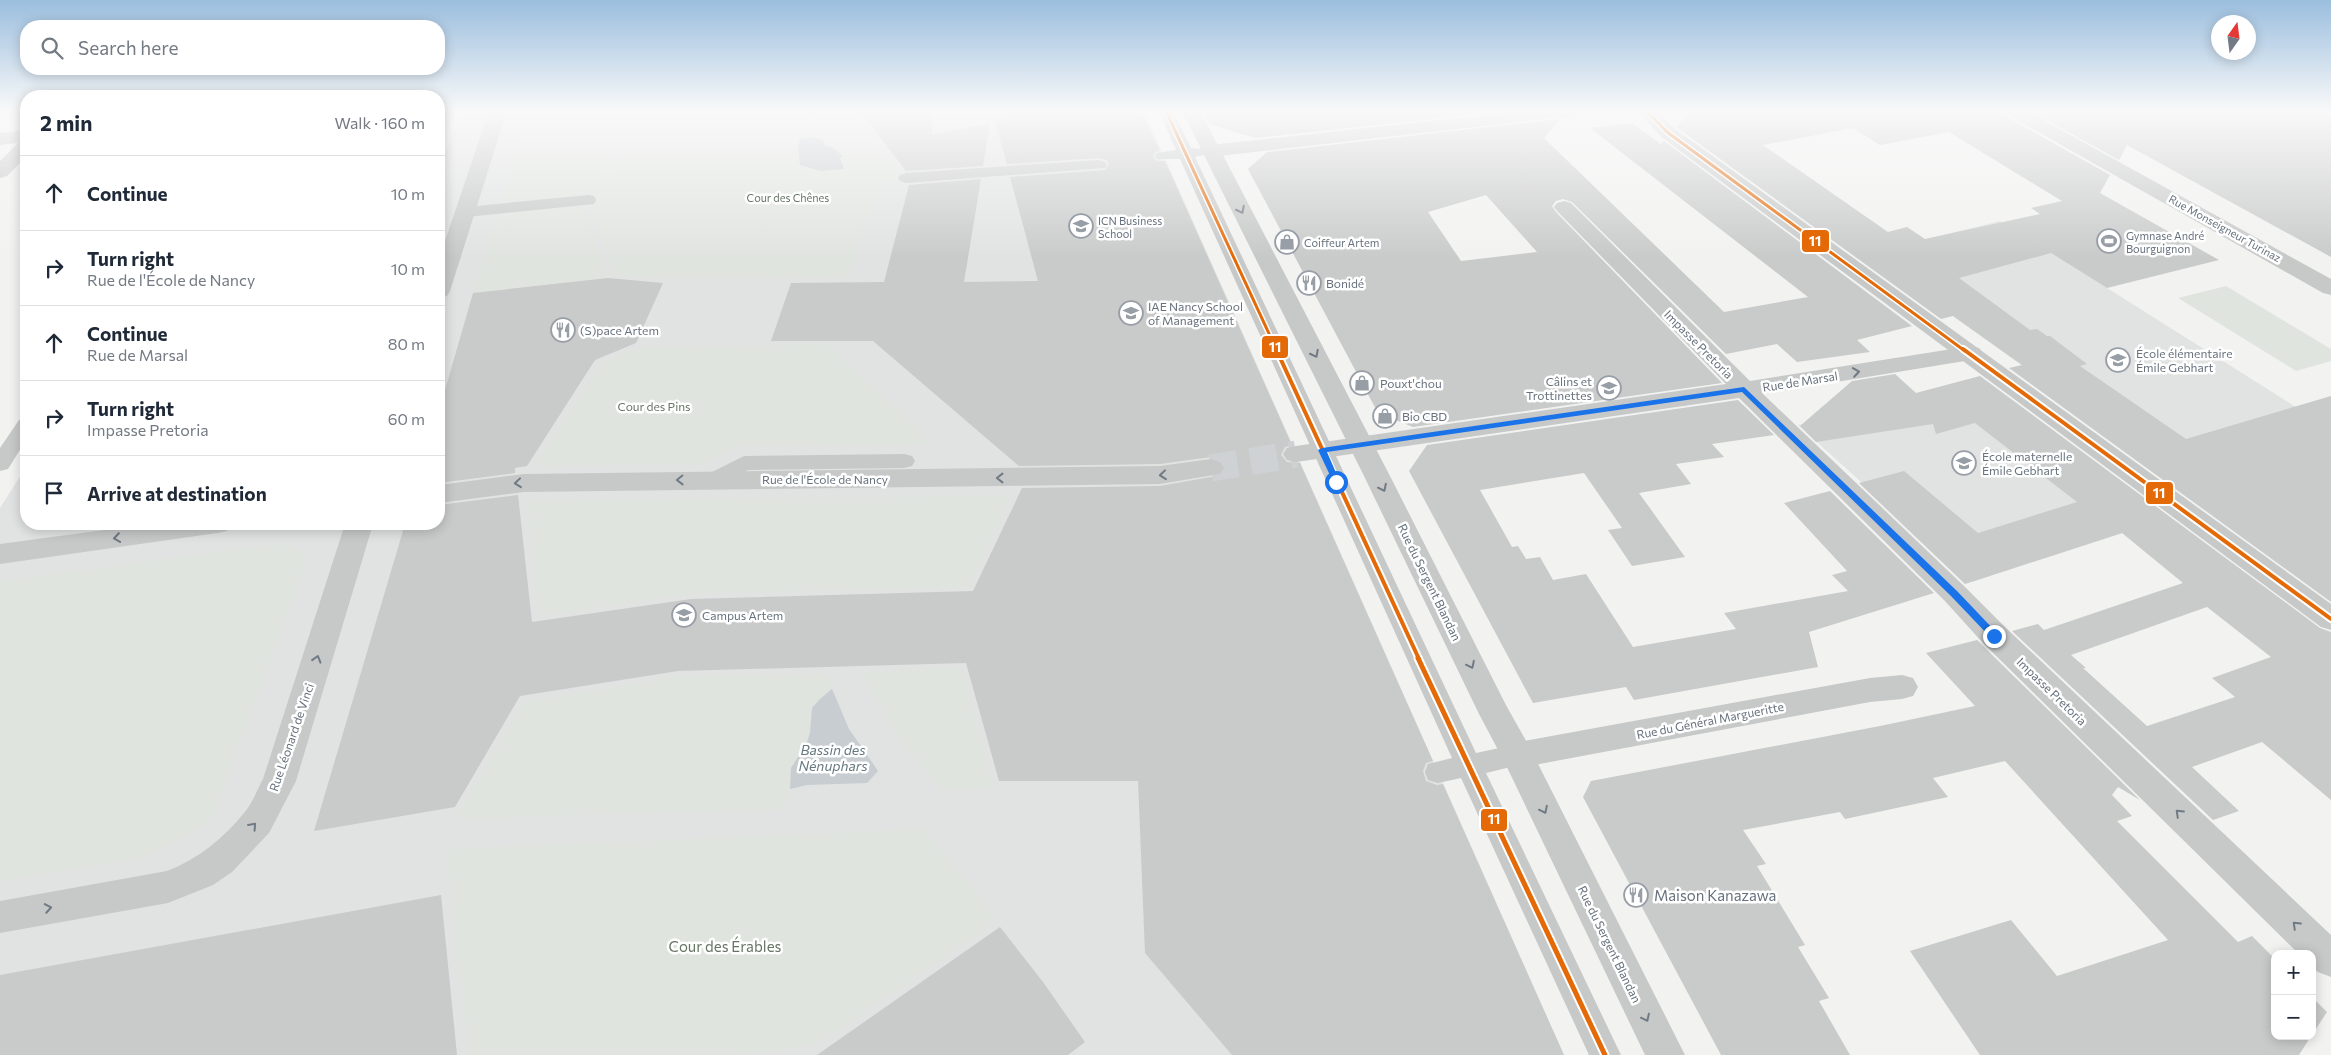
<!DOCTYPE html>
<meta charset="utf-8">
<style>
:root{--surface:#fff;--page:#f2f2f3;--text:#1f2937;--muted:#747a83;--line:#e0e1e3}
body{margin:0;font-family:Commissioner,sans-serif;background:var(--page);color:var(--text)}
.controls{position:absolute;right:15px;bottom:15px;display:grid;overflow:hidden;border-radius:10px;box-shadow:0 2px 12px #0003}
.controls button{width:45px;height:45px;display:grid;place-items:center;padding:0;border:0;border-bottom:1px solid var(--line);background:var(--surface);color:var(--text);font:25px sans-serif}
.compass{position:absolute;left:2211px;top:15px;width:45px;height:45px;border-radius:50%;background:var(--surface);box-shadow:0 2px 12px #0003;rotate:14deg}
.stop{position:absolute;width:15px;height:15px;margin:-11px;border:4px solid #1a73e8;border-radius:50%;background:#fff}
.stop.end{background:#1a73e8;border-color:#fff;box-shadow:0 1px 5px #0008}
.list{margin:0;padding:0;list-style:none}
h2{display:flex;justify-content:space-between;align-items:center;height:65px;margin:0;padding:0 20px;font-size:21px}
h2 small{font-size:16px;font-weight:400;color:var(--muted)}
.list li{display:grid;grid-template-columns:32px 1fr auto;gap:15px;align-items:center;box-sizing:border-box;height:75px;padding:0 20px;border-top:1px solid var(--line)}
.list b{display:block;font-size:19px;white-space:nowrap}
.list p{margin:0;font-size:16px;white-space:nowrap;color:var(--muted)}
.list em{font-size:16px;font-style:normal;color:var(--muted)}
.icon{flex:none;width:28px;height:28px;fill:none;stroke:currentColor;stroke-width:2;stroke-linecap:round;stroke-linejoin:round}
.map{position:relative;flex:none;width:2331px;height:1055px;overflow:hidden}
.search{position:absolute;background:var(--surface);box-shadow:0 2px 12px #0003;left:20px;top:20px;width:425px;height:55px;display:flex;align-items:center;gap:12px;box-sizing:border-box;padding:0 18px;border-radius:20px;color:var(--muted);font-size:19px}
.panel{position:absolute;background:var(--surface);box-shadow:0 2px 12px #0003;left:20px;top:90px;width:425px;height:440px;border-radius:20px}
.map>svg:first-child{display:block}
.built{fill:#e1e2e2}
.green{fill:#e0e4df}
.water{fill:#c7cdd0}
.building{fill:#c9caca;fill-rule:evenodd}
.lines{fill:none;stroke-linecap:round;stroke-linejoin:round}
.minor-tunnel{stroke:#cfd2d4;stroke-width:27;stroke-dasharray:27 13;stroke-linecap:butt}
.service{fill:#c7c8c8;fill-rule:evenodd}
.minor{fill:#c7c8c8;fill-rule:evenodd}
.tertiary{fill:#c7c8c8;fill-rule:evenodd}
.bus-1-far2-casing{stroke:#fff;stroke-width:6}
.bus-1-far1-casing{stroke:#fff;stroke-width:8}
.bus-1-casing{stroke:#fff;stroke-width:9}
.bus-1-far2{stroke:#e46907;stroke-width:3}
.bus-1-far1{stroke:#e46907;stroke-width:4}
.bus-1{stroke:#e46907;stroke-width:5}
.oneway{stroke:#707a84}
.route{fill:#1a73e8}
.labels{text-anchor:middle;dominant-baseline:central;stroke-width:5;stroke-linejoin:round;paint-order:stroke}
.far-park-label{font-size:11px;fill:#667564;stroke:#fff}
.far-poi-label{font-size:11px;fill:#66717d;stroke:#fff;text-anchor:start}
.far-street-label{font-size:11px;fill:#66717d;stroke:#fff}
.poi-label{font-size:12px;fill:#66717d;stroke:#fff;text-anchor:start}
.street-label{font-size:12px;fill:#66717d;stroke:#fff}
.park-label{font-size:12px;fill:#667564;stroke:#fff}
.water-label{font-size:14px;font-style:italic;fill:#677881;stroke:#fff}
.near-poi-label{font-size:15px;fill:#66717d;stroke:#fff;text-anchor:start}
.near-park-label{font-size:15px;fill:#667564;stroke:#fff}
.line-badge{stroke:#fff;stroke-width:2}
.badge-label{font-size:14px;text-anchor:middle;font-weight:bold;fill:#fff}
</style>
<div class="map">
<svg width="2331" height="1055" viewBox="0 0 2331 1055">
<rect width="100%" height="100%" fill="#f2f2f1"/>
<!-- built -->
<g class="built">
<polygon points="462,111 1144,111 1564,1055 0,1055 0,508 26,467 26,524 439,524 439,169"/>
<polygon points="2000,221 2096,281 2331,429 2216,504 1866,254"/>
<polygon points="1974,378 2126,532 1972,582 1798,425 1814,422 1814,414 1825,405 1845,412"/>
</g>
<!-- green -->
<g class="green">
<polygon points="528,111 804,111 804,112 634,129 584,195 502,203"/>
<polygon points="830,111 856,111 906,178 881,180 847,278 672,279 614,275 588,200 636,131"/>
<polygon points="583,205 608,278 473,293 498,214"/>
<polygon points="2226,286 2331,349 2331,361 2296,371 2178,298"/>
<polygon points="826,344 934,444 734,447 705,464 535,466 602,363 641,347"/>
<polygon points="1010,496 968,587 691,594 541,616 527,502 787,497"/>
<path d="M274 544C287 545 295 546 304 556V567L213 815 202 826 150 856 0 881V581Z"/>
<polygon points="962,668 993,788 942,790 900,741 861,672"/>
<polygon points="823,673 833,680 832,689 812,708 810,733 806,745 791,768 790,789 784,809 455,819 524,702 677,676"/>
<polygon points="924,829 995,916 980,933 816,1045 735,1055 469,1055 446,849"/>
</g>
<!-- water -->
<g class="water">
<polygon points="815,137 823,140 825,145 833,148 843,156 840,158 844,169 820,171 800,165 798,148 800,139"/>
<polygon points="832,689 849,729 878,771 867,783 807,785 790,789 791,768 806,745 810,733 812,708 820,699"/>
</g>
<!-- building -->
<g class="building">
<polygon points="860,111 931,111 932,135 990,123 983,166 906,171"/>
<polygon points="1007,111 1141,111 1160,151 1155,152 1153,157 1157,161 1165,161 1292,445 1285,447 1281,455 1287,462 1300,463 1433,761 1426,763 1423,771 1426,781 1437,785 1443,784 1564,1055 1232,1055 1145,953 1138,781 999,781 966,663 678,671 520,696 455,807 314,831 405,524 439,524 439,505 518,495 532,622 691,599 973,591 1022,488 1160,486 1222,475 1226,467 1221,460 1211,457 1160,464 1019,466 873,341 771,341 791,283 884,282 909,185 981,179 964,282 1038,281 1010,177 1105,170 1109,164 1106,160 1099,158 1007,164 995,122 1010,119"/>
<polygon points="1202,111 1507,111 1255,138 1209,124"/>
<path d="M1692 111H2003L2007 117 2110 175 2100 193 2219 260 2107 288 2051 253 1959 278 2030 330 2037 329 2047 336H2050L2087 364 2080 366 2186 439 2331 396V602L2009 368 2022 365 1953 316 1941 319 1676 127ZM1853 128 1880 145 1949 132 2062 201 2031 208 2040 214 1925 239 1907 227 1888 232 1763 145Z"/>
<polygon points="2030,111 2331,111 2331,257 2127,145 2119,160"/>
<path d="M1560 119 1544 138 1724 312 1808 297 1590 128 1632 123 1661 144 1664 141 1912 326 1857 340 1870 352 1797 362 1777 344 1726 354 1572 202 1563 199 1556 201 1552 206 1556 212 1722 383 1413 427 1378 413 1248 169 1267 152ZM1486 195 1537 252 1461 261 1428 212Z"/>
<polygon points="608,278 663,283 636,343 595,360 527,466 515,468 515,473 439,483 439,411 473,293"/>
<path d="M1895 374 1916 393 1980 376 2320 628 2331 632V800L2262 742 2192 767 2239 811 2213 820 2012 631 2038 624 2044 630 2183 583 2122 533 1965 584 1859 483 1904 471 1978 533 2077 502 1975 423 1936 434 1933 424 1816 442 1800 426 1852 381ZM2207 607 2271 657 2212 678 2235 697 2147 726 2083 668H2086L2071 655Z"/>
<polygon points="1738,400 1774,435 1712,444 1724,457 1676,464 1691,484 1639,493 1685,557 1632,566 1608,530 1622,528 1584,473 1480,490 1512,547 1518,546 1526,559 1540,557 1553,580 1586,574 1633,647 1736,629 1724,613 1848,591 1832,575 1847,571 1784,503 1830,491 1934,593 1809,632 1818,667 1634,700 1626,687 1533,703 1409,471 1427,445"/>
<polygon points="1977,640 2140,800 2118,787 2112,795 2132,816 2117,821 2238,942 2252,936 2275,959 2275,1036 2311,1036 2299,1055 1980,1055 1910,951 2011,920 2057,976 2168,940 2005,761 1933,778 1948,797 1845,819 1840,812 1743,830 1766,864 1757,866 1805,945 1798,947 1829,998 1819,1001 1850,1055 1721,1055 1583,797 1591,781 1880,726 1975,706 1926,653"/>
<polygon points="441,895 457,1055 0,1055 0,975"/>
<polygon points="1000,927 1043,982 1085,1042 1068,1055 817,1055"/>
<polygon points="2312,997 2327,1012 2312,1035"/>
</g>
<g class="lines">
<!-- minor-tunnel -->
<polyline class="minor-tunnel" points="1211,468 1296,454"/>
<!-- service -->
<g class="service">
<polygon points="1159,111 1173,111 1191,148 1203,149 1205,152 1203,155 1195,157 1476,753 1518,744 1527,747 1531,755 1527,763 1486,773 1621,1055 1589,1055 1461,778 1438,783 1428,780 1425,772 1428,764 1452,758 1180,159 1157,159 1155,156 1157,153 1176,150"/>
<polygon points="1099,160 1105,162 1107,165 1105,168 906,183 900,181 898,178 900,175 906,173"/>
<polygon points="588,195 594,196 596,200 594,204 466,217 460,216 458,212 460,208 466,207"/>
<polygon points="26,418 26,440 8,469 0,471 0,448 19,420"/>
<polygon points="904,454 912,456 915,461 912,466 904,468 748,470 716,486 708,484 705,479 708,474 744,456"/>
</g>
<!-- minor -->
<g class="minor">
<polygon points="489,111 507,111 450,291 447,296 439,298 439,259"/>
<polygon points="1522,111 1579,111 1576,115 1570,116 1210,157 1203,155 1200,151 1203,147 1210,145"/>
<polygon points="2005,111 2027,111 2331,279 2331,295 2323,293 2008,115"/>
<polygon points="26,140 26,157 7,176 0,178 0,161 19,142"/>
<polygon points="1564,201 1571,203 1750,381 1971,346 1979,348 1983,353 1979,358 1971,360 1763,394 1964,586 2005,627 2331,935 2331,977 2318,972 2312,967 2312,954 2299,954 1983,643 1944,600 1739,398 1296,462 1287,460 1283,454 1287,448 1296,446 1726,384 1557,211 1554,207 1557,203"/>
<polygon points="1211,459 1220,462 1224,468 1220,474 1160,484 524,492 439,503 439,485 524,474 1160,466"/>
<polygon points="149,524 231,524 227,531 217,533 0,564 0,544"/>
<path d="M345 524H373L296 781 269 833 232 872 213 885 168 903 0 933V901L167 871C198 859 223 839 244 813 252 804 257 790 263 779Z"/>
<polygon points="1902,675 1913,678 1918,687 1913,696 1902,699 1870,702 1518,768 1507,764 1502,755 1507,746 1518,742 1870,678"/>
</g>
<!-- tertiary -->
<g class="tertiary">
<polygon points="1182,111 1200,111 1390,476 1507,707 1529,746 1685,1055 1645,1055 1504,761 1479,714 1364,476"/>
<polygon points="1638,111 1657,111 1674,128 2331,604 2331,630 2321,627 1660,136"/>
<polygon points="26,130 26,142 0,145 0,133"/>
</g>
<!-- bus-1-far2 casing -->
<g class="bus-1-far2-casing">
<g id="bus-1-far2">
<polyline points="1166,111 1277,351"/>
<polyline points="1647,111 1667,132 1965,351"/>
</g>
</g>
<!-- bus-1-far1 casing -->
<g class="bus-1-far1-casing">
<g id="bus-1-far1">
<polyline points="1276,349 1419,659"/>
<polyline points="1963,349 2331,619"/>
</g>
</g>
<!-- bus-1 casing -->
<g class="bus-1-casing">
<polyline id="bus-1" points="1418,658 1605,1055"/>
</g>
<!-- bus-1-far2 -->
<use href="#bus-1-far2" class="bus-1-far2"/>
<!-- bus-1-far1 -->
<use href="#bus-1-far1" class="bus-1-far1"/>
<!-- bus-1 -->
<use href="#bus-1" class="bus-1"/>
</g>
<!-- one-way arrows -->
<defs><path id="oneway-chevron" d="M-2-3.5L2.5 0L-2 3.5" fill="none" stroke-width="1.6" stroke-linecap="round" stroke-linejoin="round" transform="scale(1.25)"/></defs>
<g class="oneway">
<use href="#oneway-chevron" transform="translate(1241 210) rotate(63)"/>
<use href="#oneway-chevron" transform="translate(1315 354) rotate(63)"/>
<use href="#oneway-chevron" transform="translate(1856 372) rotate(-9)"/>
<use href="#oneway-chevron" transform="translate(1163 475) rotate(174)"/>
<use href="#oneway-chevron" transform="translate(1000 478) rotate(180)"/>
<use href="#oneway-chevron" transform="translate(680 480) rotate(179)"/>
<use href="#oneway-chevron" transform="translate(518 483) rotate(174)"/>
<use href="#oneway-chevron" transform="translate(1383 488) rotate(64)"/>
<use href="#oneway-chevron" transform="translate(117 538) rotate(172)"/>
<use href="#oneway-chevron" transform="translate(317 659) rotate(-73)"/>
<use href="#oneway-chevron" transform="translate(1471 665) rotate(64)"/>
<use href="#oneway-chevron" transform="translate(1544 810) rotate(64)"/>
<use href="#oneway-chevron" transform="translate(2179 813) rotate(-136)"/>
<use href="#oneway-chevron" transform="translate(253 826) rotate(-48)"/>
<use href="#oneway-chevron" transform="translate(48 908) rotate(-10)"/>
<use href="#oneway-chevron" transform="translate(2296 925) rotate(-136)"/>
<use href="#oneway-chevron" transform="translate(1646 1018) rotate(64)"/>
</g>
<!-- sky -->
<linearGradient id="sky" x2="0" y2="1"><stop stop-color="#9bbede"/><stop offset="0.43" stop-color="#f9f9f9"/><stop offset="1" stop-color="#f9f9f9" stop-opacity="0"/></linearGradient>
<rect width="2331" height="258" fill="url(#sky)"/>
<!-- route -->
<polygon class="route" points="1744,387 1957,591 1997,633 1997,638 1991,638 1951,596 1742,392 1327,452 1340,482 1336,484 1333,482 1318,450 1322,448"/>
<!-- icons -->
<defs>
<g id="university-ring" transform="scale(1.25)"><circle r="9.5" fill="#fff" stroke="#979ea6" stroke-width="1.5"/><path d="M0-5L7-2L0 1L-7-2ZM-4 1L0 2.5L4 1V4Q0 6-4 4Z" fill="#979ea6"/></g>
<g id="stadium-ring" transform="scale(1.25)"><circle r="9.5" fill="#fff" stroke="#979ea6" stroke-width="1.5"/><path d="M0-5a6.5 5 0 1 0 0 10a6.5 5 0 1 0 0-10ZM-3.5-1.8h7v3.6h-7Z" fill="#979ea6"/></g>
<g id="shop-ring" transform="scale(1.25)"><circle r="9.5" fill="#fff" stroke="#979ea6" stroke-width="1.5"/><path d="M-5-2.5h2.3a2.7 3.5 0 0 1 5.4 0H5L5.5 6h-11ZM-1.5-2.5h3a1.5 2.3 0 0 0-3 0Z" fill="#979ea6"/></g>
<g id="restaurant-ring" transform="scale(1.25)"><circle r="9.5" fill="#fff" stroke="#979ea6" stroke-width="1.5"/><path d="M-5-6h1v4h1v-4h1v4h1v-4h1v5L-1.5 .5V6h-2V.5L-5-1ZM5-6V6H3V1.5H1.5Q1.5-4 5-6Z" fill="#979ea6"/></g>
<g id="school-ring" transform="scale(1.25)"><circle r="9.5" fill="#fff" stroke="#979ea6" stroke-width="1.5"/><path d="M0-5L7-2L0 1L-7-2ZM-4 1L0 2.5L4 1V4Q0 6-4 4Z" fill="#979ea6"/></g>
</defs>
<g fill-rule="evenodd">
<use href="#university-ring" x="1081" y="226"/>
<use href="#stadium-ring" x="2109" y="241"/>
<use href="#shop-ring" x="1287" y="242"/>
<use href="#restaurant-ring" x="1309" y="283"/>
<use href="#university-ring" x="1131" y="313"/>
<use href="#restaurant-ring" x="563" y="330"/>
<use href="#school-ring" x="2118" y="360"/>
<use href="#shop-ring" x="1362" y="383"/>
<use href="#school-ring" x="1609" y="388"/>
<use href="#shop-ring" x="1385" y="416"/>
<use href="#school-ring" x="1964" y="463"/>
<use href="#university-ring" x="684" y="615"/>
<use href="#restaurant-ring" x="1636" y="895"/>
</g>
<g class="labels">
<!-- far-park labels -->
<g class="far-park-label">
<text x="788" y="197">Cour des Chênes</text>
</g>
<!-- far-poi labels -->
<g class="far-poi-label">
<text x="1098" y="220">ICN Business<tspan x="1098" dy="13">School</tspan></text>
<text x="2126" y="235">Gymnase André<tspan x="2126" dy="13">Bourguignon</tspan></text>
<text x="1304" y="242">Coiffeur Artem</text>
</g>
<!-- far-street labels -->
<g class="far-street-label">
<text transform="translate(2225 228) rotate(29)">Rue Monseigneur Turinaz</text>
</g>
<!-- poi labels -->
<g class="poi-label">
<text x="1326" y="283">Bonidé</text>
<text x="1148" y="306">IAE Nancy School<tspan x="1148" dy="14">of Management</tspan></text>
<text x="580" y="330">(S)pace Artem</text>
<text x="2136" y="353">École élémentaire<tspan x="2136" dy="14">Émile Gebhart</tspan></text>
<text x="1592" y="381" text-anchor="end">Câlins et<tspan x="1592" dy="14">Trottinettes</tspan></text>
<text x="1380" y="383">Pouxt'chou</text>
<text x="1402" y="416">Bio CBD</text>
<text x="1982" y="456">École maternelle<tspan x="1982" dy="14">Émile Gebhart</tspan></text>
<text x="702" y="615">Campus Artem</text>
</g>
<!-- street labels -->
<g class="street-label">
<text transform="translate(1699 344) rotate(45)">Impasse Pretoria</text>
<text transform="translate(1800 381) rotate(-9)">Rue de Marsal</text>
<text x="825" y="479">Rue de l'École de Nancy</text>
<text transform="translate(1430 582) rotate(64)">Rue du Sergent Blandan</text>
<text transform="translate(2052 691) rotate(44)">Impasse Pretoria</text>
<text transform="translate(1710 720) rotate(-11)">Rue du Général Margueritte</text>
<text transform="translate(291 737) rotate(-71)">Rue Léonard de Vinci</text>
<text transform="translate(1610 944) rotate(64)">Rue du Sergent Blandan</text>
</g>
<!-- park labels -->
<g class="park-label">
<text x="654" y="406">Cour des Pins</text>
</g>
<!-- water labels -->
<g class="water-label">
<text x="833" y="749">Bassin des<tspan x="833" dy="16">Nénuphars</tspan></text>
</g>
<!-- near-poi labels -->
<g class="near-poi-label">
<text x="1654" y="895">Maison Kanazawa</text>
</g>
<!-- near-park labels -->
<g class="near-park-label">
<text x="725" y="946">Cour des Érables</text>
</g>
</g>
<g class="line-badge">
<rect x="1801" y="229" width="29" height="24" rx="5" fill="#e46907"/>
<rect x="1261" y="335" width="28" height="24" rx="5" fill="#e46907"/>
<rect x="2145" y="481" width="29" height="24" rx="5" fill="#e46907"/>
<rect x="1480" y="808" width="28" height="24" rx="5" fill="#e46907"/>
</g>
<g class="badge-label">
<text x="1815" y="246">11</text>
<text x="1275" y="352">11</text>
<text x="2159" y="498">11</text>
<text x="1494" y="824">11</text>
</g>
</svg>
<div class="controls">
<button>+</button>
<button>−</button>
</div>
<svg class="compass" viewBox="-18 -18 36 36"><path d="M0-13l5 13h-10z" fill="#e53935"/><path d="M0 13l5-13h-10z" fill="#747a83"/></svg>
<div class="stop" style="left:1336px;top:482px"></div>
<div class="stop end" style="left:1994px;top:636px"></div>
<div class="search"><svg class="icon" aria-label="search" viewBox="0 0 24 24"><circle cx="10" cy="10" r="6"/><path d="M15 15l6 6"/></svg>Search here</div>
<section class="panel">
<h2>2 min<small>Walk · 160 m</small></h2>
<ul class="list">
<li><svg class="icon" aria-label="ahead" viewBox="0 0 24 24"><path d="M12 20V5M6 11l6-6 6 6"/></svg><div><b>Continue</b></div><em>10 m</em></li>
<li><svg class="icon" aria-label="right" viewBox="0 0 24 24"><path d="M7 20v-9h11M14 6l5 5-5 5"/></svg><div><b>Turn right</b><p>Rue de l'École de Nancy</p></div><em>10 m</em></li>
<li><svg class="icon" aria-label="ahead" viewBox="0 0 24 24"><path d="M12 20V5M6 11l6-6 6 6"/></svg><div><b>Continue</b><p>Rue de Marsal</p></div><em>80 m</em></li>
<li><svg class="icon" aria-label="right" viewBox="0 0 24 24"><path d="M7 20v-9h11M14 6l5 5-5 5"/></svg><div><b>Turn right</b><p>Impasse Pretoria</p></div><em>60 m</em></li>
<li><svg class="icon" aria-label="arrive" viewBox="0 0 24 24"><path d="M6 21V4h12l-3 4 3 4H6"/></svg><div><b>Arrive at destination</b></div></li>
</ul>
</section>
</div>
